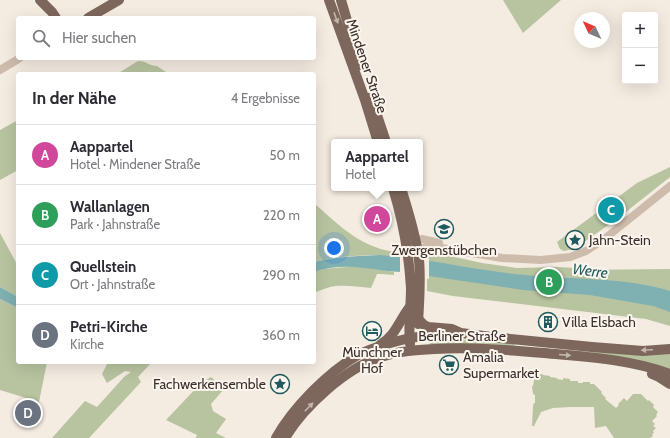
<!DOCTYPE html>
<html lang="de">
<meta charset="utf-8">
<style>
:root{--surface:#fff;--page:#f2f2f3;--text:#2b2b33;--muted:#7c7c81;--line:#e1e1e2;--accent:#2563eb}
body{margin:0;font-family:Cabin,sans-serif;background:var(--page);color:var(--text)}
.controls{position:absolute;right:12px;top:12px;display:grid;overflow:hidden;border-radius:4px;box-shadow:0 4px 16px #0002}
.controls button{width:36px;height:36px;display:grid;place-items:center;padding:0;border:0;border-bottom:1px solid var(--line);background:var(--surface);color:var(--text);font:20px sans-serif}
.compass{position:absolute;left:574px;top:12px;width:36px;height:36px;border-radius:50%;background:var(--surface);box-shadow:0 4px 16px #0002;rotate:314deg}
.you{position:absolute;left:334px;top:248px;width:14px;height:14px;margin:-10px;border:3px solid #fff;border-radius:50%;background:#1a73e8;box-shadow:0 0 0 6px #1a73e833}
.badge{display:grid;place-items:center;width:26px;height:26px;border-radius:50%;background:var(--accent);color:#fff;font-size:13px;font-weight:700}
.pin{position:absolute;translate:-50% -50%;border:2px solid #fff;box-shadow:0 1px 4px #0006}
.popup{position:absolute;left:331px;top:139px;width:92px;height:52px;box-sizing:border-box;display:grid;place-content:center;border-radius:4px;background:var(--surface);filter:drop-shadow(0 1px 3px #0005);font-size:13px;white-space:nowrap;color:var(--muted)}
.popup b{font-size:15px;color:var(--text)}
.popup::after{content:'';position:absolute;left:50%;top:100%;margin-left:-8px;border:8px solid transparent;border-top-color:var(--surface)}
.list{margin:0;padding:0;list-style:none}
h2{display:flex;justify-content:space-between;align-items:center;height:52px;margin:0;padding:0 16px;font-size:17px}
h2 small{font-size:13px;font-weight:400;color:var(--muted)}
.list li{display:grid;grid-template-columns:26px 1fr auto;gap:12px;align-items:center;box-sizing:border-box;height:60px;padding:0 16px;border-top:1px solid var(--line)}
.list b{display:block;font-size:15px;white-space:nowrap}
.list p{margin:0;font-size:13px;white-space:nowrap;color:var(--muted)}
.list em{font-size:13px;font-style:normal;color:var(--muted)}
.icon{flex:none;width:22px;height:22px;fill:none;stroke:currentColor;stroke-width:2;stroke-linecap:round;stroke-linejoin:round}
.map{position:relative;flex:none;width:670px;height:438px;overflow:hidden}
.search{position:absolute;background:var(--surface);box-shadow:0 4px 16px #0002;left:16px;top:16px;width:300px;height:44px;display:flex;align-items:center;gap:10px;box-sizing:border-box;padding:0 14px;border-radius:4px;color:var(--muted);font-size:15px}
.panel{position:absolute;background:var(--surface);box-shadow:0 4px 16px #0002;left:16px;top:72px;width:300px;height:292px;border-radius:4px}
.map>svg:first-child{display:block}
.green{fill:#b8c4a0}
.water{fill:#7fb0b2}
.pier{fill:#f4ebe1}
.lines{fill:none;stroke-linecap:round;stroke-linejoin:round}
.minor{stroke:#cdbbac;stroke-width:8}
.major{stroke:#7d675c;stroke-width:10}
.oneway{fill:#c2b5ac}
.labels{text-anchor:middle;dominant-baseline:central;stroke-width:4;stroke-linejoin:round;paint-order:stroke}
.street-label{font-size:14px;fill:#3b302b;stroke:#fbf5ee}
.poi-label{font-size:14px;fill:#3b302b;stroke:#fbf5ee;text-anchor:start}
.water-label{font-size:15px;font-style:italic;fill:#1f5a5e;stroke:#fbf5ee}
</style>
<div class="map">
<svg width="670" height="438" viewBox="0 0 670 438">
<rect width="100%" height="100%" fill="#f4ebe1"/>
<!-- green -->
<g class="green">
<polygon points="503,0 561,0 523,33"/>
<path d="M138 61C146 61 150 66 157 66L169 74H117Z"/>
<polygon points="18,120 18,170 0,180 0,130"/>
<polygon points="670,167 670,177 617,219 574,249 564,251 560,249 557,242 637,183"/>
<path d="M314 203C333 220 353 240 378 248 385 251 393 251 400 253V257C373 253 340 256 314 262Z"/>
<polygon points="0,233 18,266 18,297 0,287"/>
<polygon points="436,253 482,263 517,268 557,267 575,268 578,270 670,269 670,326 646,319 453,296 427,291 427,258 434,255"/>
<path d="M346 267H364L394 272V275L381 274H377L371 288C360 287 347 285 336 286 328 287 321 290 314 293V272L323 269Z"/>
<polygon points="0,299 18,308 18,362 47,362 39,402 0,390"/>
<path d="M429 339 484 340 515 344 514 347C486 344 458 343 430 345Z"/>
<polygon points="571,351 670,353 670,370"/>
<polygon points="108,362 152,362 138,377 141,382 89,438 52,438 85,401 97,407 124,377 131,372 125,371 107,383 102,374"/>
<polygon points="541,374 542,374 543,375 550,376 550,377 557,378 557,379 563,380 563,378 570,379 570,381 578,381 578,383 583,383 583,382 590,382 590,384 594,384 602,392 601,393 606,398 605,399 616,408 619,405 618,404 624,398 627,401 633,394 641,394 648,401 649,400 654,405 653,407 658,412 656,415 657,416 652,421 655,424 653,426 656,428 653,431 654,433 652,434 653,436 650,438 614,438 606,426 595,428 594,407 570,407 553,408 541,412 534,426 532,426 533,406 534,403 535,403 535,395 533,394 532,386 533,386 534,380"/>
<polygon points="211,377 224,389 211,404 213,411 226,419 216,433 226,438 196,438 197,435 166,420 200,384"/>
</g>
<!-- water -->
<g class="water">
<path d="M380 255C428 258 476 271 525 275 572 280 625 277 670 291V312L653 306 590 295 523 290 402 272C389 272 377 269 364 268 348 266 330 266 314 272V262C335 257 358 256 380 255Z"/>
<polygon points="0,287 18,297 18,308 0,299"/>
</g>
<!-- pier -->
<polygon class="pier" points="400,255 429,259 429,279 400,274"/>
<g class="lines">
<!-- minor -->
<g class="minor">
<polyline points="0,70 20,58"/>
<polyline points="411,242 422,239 439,243"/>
<polyline points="418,253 423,248 430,246 502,258 541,260 570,257 586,251 603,240 670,186"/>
</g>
<!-- major -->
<g class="major">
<polyline points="40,0 52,12 56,18"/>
<polyline points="329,0 365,100 378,142"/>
<polyline points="341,0 360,65"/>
<polyline points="88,18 119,0"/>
<polyline points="371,97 386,142"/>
<path d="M393 188C403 221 409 253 411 288 411 307 408 325 410 344"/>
<path d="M401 188C408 211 416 235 419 260 421 281 419 303 418 324"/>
<polyline points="418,319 424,325 428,327 452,329 461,333 491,337 592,347 643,351 670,349"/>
<path d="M380 345C396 335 399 321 409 308"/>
<polyline points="652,374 659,377 670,384"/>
<path d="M276 438C293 408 328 372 358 355 373 347 393 342 410 338 417 337 424 336 431 336 441 335 450 337 459 334"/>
<path d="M285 438C304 406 346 368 381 357 399 351 417 350 435 349 472 347 508 350 544 353 587 357 630 359 670 374"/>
</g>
</g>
<!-- one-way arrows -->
<defs><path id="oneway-solid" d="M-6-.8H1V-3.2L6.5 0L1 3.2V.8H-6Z"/></defs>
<g class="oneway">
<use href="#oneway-solid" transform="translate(336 18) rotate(70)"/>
<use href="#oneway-solid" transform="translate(647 350) rotate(178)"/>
<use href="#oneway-solid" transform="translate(565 355) rotate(5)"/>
<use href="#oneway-solid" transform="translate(309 407) rotate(-46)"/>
</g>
<!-- icons -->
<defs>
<g id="school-ring" transform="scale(1)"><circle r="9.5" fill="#fbf5ee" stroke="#1f5a5e" stroke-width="1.5"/><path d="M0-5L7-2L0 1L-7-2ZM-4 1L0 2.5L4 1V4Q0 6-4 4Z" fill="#1f5a5e"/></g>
<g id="sight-ring" transform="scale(1)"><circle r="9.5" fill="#fbf5ee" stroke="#1f5a5e" stroke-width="1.5"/><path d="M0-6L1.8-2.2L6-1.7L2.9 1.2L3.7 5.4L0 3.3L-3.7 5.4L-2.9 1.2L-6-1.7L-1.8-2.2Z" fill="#1f5a5e"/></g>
<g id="building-ring" transform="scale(1)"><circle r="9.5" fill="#fbf5ee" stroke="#1f5a5e" stroke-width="1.5"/><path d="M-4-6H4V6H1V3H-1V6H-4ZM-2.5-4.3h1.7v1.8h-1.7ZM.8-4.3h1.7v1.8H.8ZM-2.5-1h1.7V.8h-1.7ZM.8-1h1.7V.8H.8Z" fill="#1f5a5e"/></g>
<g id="hotel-ring" transform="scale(1)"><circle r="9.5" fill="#fbf5ee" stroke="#1f5a5e" stroke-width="1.5"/><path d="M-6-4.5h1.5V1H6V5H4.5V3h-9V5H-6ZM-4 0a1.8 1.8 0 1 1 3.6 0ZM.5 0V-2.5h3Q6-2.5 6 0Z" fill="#1f5a5e"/></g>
<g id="supermarket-ring" transform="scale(1)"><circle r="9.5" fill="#fbf5ee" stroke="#1f5a5e" stroke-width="1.5"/><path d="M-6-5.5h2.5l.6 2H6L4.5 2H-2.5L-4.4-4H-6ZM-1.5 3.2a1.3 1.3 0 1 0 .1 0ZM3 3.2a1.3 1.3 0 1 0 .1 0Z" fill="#1f5a5e"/></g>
</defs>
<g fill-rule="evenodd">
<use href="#school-ring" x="444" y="229"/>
<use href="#sight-ring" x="575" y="240"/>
<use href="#building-ring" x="548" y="322"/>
<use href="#hotel-ring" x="372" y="331"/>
<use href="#supermarket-ring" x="449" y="365"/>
<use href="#sight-ring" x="280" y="384"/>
</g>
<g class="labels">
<!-- street labels -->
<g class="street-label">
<text transform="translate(367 66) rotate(71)">Mindener Straße</text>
<text x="462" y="336">Berliner Straße</text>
</g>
<!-- poi labels -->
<g class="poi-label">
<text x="589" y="240">Jahn-Stein</text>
<text x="444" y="250" text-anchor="middle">Zwergenstübchen</text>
<text x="562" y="322">Villa Elsbach</text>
<text x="372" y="352" text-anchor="middle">Münchner<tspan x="372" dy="16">Hof</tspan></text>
<text x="463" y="357">Amalia<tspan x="463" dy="16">Supermarket</tspan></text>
<text x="266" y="384" text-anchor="end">Fachwerkensemble</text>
</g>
<!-- water labels -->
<g class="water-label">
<text transform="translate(590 271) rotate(7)">Werre</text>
</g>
</g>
</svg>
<div class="controls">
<button>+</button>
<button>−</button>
</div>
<svg class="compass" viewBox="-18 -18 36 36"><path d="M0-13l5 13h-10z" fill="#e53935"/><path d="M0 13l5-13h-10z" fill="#7c7c81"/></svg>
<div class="you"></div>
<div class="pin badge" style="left:377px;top:219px;background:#d1479c">A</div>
<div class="popup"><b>Aappartel</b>Hotel</div>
<div class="pin badge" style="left:549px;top:282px;background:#2e9e5b">B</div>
<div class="pin badge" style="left:611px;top:210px;background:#0f9aa8">C</div>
<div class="pin badge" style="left:28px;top:413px;background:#6b7280">D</div>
<div class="search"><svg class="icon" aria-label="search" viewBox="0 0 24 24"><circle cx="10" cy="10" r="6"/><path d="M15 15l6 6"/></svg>Hier suchen</div>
<section class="panel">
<h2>In der Nähe<small>4 Ergebnisse</small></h2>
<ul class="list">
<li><span class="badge" style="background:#d1479c">A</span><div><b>Aappartel</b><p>Hotel · Mindener Straße</p></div><em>50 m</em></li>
<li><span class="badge" style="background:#2e9e5b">B</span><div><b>Wallanlagen</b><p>Park · Jahnstraße</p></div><em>220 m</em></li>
<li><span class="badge" style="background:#0f9aa8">C</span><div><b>Quellstein</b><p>Ort · Jahnstraße</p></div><em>290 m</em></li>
<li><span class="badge" style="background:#6b7280">D</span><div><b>Petri-Kirche</b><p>Kirche</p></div><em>360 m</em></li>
</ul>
</section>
</div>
